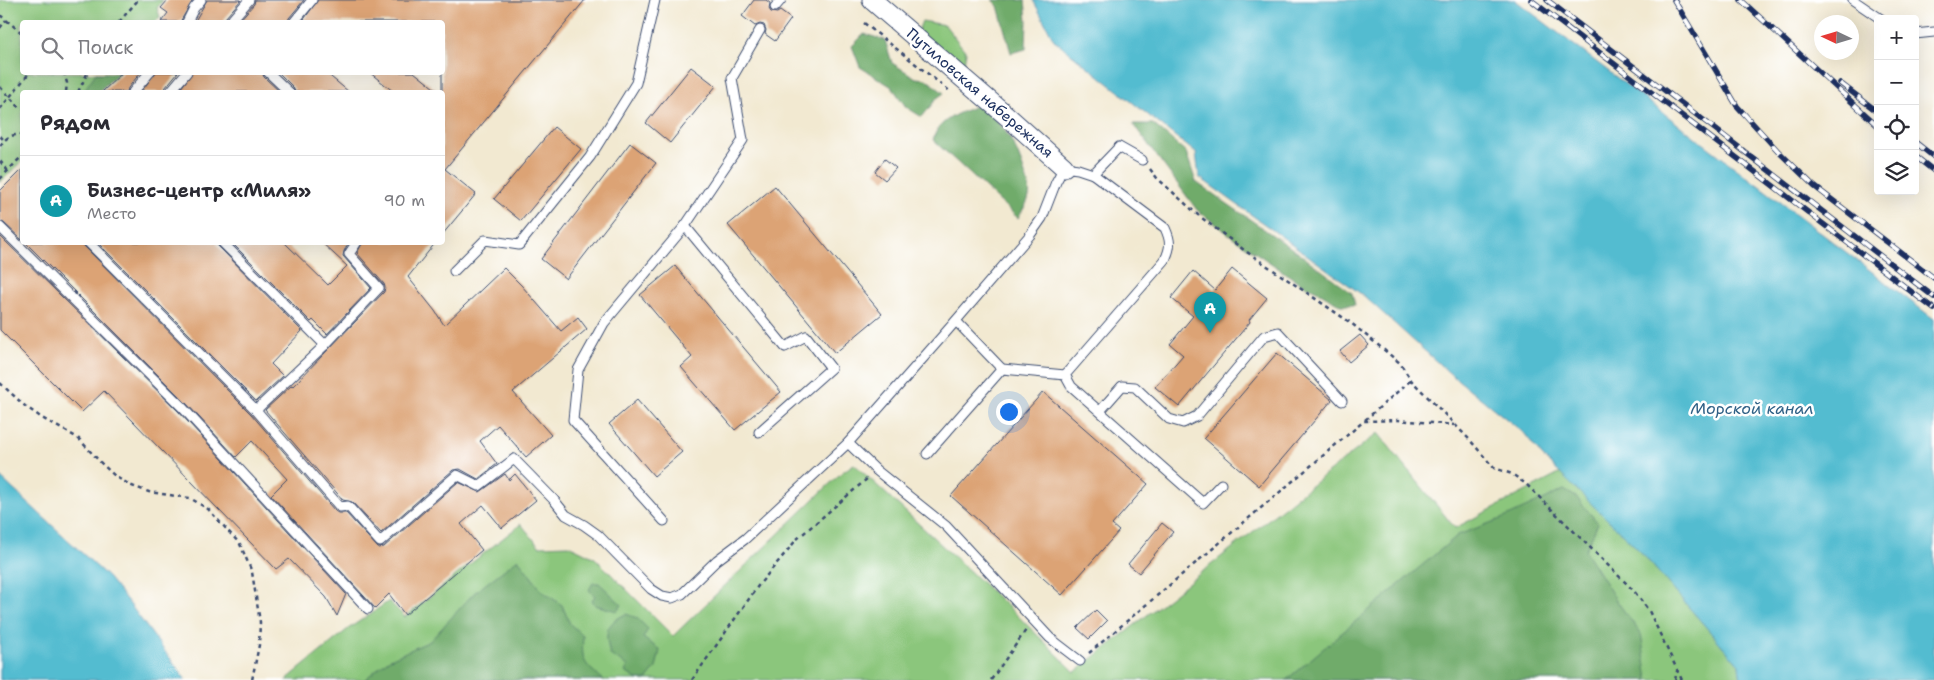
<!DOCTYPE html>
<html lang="ru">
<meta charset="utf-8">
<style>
:root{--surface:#fff;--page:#f2f2f3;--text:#2b2b33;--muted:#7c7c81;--line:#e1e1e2;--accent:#ea580c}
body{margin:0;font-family:"Shantell Sans",sans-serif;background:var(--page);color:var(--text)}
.controls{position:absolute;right:15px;top:15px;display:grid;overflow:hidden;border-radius:5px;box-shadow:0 5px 20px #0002}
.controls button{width:45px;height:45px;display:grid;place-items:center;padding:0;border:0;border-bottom:1px solid var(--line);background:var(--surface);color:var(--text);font:25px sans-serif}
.compass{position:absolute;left:1814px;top:15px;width:45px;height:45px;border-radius:50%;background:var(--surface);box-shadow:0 5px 20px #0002;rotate:274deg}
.you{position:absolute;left:1008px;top:411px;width:18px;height:18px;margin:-12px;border:4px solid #fff;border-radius:50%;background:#1a73e8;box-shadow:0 0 0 8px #1a73e833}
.badge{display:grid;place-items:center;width:32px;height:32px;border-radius:50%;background:var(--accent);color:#fff;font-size:16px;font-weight:700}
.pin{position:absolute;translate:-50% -41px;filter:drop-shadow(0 1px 2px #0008)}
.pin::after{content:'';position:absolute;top:26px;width:18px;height:15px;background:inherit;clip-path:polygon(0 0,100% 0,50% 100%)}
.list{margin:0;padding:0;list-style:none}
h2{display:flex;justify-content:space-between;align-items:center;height:65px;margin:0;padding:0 20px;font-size:21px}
h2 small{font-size:16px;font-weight:400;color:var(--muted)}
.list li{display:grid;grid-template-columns:32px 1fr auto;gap:15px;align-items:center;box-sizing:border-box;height:90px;padding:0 20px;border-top:1px solid var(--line)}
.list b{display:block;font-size:19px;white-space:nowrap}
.list p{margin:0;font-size:16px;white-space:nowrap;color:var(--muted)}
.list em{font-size:16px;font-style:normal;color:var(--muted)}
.icon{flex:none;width:28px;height:28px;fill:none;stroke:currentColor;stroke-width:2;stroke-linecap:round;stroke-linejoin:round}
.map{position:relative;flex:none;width:1934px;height:680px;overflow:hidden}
.search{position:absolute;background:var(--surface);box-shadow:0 5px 20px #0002;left:20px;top:20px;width:425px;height:55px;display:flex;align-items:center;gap:12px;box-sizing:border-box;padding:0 18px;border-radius:5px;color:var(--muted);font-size:19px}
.panel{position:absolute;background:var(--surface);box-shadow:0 5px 20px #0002;left:20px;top:90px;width:425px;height:155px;border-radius:5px}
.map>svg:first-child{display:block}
.green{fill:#8bc67b;stroke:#537a6c}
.forest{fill:#70ab6b;stroke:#466d64}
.water{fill:#53bcd0;stroke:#377697}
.building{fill:#dca374}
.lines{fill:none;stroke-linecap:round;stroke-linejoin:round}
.service-casing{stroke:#3b4b6f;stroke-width:11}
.minor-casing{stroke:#3b4b6f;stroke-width:21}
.path{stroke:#3b4b6f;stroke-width:2.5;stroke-dasharray:4 4;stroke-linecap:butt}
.service{stroke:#fff;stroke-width:9}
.minor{stroke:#fff;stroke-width:19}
.rail-casing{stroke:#1b2f5e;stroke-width:5.5}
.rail{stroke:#fff;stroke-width:4;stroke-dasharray:11;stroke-linecap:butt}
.labels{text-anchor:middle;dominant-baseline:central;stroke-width:5;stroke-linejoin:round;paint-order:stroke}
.street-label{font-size:15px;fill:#1b2f5e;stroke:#fff}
.water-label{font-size:16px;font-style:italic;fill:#2f6086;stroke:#fff}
</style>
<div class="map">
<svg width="1934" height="680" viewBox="0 0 1934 680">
<rect width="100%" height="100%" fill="#fff"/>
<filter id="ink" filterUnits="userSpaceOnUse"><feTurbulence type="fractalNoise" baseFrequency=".02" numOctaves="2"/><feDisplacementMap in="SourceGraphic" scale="10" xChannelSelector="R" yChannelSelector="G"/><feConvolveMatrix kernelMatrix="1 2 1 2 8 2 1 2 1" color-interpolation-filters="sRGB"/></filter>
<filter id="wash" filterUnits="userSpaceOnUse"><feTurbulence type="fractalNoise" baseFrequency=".0096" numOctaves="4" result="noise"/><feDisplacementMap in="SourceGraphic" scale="20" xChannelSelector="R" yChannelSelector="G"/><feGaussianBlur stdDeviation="1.12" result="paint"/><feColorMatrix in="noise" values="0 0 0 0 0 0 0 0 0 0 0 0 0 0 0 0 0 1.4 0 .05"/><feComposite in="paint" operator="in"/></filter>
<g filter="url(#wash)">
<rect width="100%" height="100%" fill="#f2e9d1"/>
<!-- green -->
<g class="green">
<polygon points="0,0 163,0 157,8 160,17 155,22 22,22 22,72 115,73 97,92 22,92 22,162 0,182"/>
<polygon points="922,21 945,25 966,52 963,71 918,31"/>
<polygon points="1378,433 1455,528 1561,473 1640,551 1739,665 1741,680 286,680 348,629 389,601 405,617 465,568 521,524 539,546 569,545 595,558 673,636 841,473 854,464 1016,614 1075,672"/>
</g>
<!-- forest -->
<g class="forest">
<polygon points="992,0 1025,0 1027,20 1026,49 1011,53 998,6"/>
<polygon points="864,34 885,40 892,63 916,78 926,79 944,93 937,98 922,117 906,107 892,87 860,67 852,46"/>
<polygon points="96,73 119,73 98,92 83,92"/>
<path d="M978 105C1004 122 1016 145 1025 174 1027 180 1031 191 1029 197 1027 204 1022 211 1018 218L933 140C938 119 960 113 978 105Z"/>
<polygon points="1133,124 1153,124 1186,152 1196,182 1300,254 1352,293 1355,305 1341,305 1317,291 1300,283 1234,238 1197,210"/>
<polygon points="1564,490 1576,497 1598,523 1585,551 1616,600 1641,634 1648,680 1286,680 1458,535 1506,517"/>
<path d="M518 559 542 591 562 605 570 624 583 636C581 662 584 664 604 680H364L388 660 430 641 474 593Z"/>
<polygon points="593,583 599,583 622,605 617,611 595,605 592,600 595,596 589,590"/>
<path d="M626 614 637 618 648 629 643 638 660 650 656 668 646 680H638L625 672 628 666 610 655C605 633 604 624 626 614Z"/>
</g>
<!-- water -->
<g class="water">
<polygon points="1033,0 1515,0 1934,319 1934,680 1741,680 1739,665 1640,551 1542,456 1525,434 1447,371 1364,296 1199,177 1196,153 1054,40"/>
<polygon points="0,477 108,577 129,603 186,680 0,680"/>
</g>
<g id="blocks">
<!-- building -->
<g class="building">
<polygon points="168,0 193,0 180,22 161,22 168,13 161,8"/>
<polygon points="207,0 241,0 225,18 224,22 196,22 195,21"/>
<polygon points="255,0 304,0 289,18 288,22 238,22 254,4"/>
<polygon points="318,0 585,0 445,169 476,194 442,235 442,22 302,22"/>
<polygon points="754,0 766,0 770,3 769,9 771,12 777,13 780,11 791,19 775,41 765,34 766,30 764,25 760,24 755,26 742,16"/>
<polygon points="691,67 716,86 670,143 646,123"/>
<polygon points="123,72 141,72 128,88 127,92 102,92"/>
<polygon points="156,72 178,72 165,88 164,92 141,92"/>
<polygon points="193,72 262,72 264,77 280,92 178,92"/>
<polygon points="278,72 325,72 349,92 295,92 293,87"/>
<polygon points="369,72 414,72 439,92 394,92"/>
<polygon points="554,127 581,149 521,221 494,199"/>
<polygon points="630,143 656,163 566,279 541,259"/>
<polygon points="885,159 896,168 885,180 875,172"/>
<polygon points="22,169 22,240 4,223 0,221 0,191"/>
<polygon points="775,186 882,314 835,353 728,225"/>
<polygon points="0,236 178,411 346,594 337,616 326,597 289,559 276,569 104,391 82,412 0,330"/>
<polygon points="25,242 82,242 84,246 251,414 335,511 338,513 346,513 378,548 384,547 458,482 480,492 505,474 509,480 515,474 536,500 502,528 483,505 461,524 482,550 405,615 389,594 375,608 271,495 287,479 252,441 236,457 186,403"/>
<polygon points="97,242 216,242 218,246 302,331 271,364 283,376 256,401"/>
<polygon points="231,242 284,242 328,285 347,266 321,242 349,242 344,251 343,256 371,288 327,334 313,320 311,322"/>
<polygon points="363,242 436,242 408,277 435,311 444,325 504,268 522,286 561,331 578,317 587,329 513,392 551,435 526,457 498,425 480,441 497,464 478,479 460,469 453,470 381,533 352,502 343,500 265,410 292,385 293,386 384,292 385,287 384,284 357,253"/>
<polygon points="675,266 781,392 735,430 681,367 692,357 640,295"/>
<polygon points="1232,269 1267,298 1249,320 1250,322 1179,407 1155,387 1183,355 1170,344 1193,316 1171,298 1193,271 1215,290"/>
<polygon points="1360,335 1369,345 1349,362 1340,351"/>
<polygon points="1277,353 1332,400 1259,486 1204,438"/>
<polygon points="1043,392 1148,484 1112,525 1119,531 1062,595 951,496"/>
<polygon points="637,400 682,452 654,476 609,424"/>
<polygon points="1162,523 1173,532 1139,573 1128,564"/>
<polygon points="1096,610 1107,621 1089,639 1077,628"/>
</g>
</g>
</g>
<g filter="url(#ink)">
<use href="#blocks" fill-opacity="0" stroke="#3b4b6f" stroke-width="1"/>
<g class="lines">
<!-- service casing -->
<g class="service-casing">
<g id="service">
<polyline points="1853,0 1881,19"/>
<polyline points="775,7 781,0"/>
<polyline points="187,22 194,8 201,0"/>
<polyline points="230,22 249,0"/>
<polyline points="294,22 312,0"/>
<polyline points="1915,34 1934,32"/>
<polyline points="268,72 289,92"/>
<polyline points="133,92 150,72"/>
<polyline points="170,92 187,72"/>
<polyline points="1093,174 1119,147 1142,160"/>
<polyline points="0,227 182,407 368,609"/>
<polyline points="88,242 256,410"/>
<polyline points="222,242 325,345"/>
<path d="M357 242 349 254 379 288 325 345 256 410 340 507 348 506 380 542 457 475 479 486 514 459 554 500 566 515 584 525 598 535 651 589 662 596 672 598 682 594 717 560 745 539 848 443 947 331 1030 235 1042 218 1056 182 1064 167 1078 169 1093 174 1165 228C1171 241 1171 247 1165 260L1065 375 1071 386 1203 503 1221 484"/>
<polyline points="454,271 485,240 519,245 590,157 636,83 655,0"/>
<polyline points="956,321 1002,369"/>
<polyline points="1100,411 1122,386 1135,387 1169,419 1183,423 1197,416 1264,336 1278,332 1342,401"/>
<polyline points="759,432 831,368 806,336 785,347 685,226 743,140 732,78 760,30"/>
<polyline points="848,443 876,470 946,526 1050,638 1080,661"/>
<polyline points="927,454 1002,369 1065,375"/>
<polyline points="664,521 573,420 578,370 604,323 685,226"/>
</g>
</g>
<!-- minor casing -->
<g class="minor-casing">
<polyline id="minor" points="872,0 1007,116 1064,167"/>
</g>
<!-- path -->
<g class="path">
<polyline points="0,15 22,33"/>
<polyline points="119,22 138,0"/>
<polyline points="864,23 951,92"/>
<polyline points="0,28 6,20"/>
<polyline points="64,72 67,83 66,92"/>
<polyline points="0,87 22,110"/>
<polyline points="78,92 88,72"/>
<polyline points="0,109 30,72"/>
<polyline points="0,136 4,140"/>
<path d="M0 146C6 137 12 134 22 135"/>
<polyline points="0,161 8,171"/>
<polyline points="1150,169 1157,178 1198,215 1244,250 1351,323 1400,363 1411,380 1469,439 1494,468 1512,474 1526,484 1634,591 1649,611 1682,680"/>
<polyline points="0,179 22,156"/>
<polyline points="0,383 25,406 42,418 78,438 102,464 116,477 132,486 149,492 190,498 208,509 240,544 252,572 260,622 259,645 252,680"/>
<polyline points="1365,420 1411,380"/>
<polyline points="1089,653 1364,421 1398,420 1454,425"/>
<polyline points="692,680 758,586 797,539 868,478"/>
<polyline points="991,680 1026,630"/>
<polyline points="1675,680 1677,671"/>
</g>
<!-- service -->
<use href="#service" class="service"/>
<!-- minor -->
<use href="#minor" class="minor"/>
<!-- rail casing -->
<g class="rail-casing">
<g id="rail">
<polyline points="1531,0 1934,309"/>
<polyline points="1547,0 1934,297"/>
<polyline points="1674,0 1737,106 1779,152 1814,186 1934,278"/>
<polyline points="1741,0 1878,126"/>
<polyline points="1840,83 1878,112"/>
<polyline points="1915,142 1934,157"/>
<polyline points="1915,156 1934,171"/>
</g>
</g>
<!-- rail -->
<use href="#rail" class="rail"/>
</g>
</g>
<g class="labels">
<!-- street labels -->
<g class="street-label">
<text transform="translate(980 93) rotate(41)">Путиловская набережная</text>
</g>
<!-- water labels -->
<g class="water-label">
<text x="1752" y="408">Морской канал</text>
</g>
</g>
</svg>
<div class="controls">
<button>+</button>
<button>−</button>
<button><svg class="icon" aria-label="locate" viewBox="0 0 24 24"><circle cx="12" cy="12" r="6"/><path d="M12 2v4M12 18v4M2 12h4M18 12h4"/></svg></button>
<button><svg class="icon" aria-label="layers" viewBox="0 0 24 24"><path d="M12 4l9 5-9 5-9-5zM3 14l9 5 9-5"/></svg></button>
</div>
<svg class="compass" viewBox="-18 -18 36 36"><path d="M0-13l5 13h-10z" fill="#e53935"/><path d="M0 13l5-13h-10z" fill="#7c7c81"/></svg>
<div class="you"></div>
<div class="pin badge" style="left:1210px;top:333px;background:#0f9aa8">A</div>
<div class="search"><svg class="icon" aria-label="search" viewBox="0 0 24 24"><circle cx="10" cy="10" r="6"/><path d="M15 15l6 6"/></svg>Поиск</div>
<section class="panel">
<h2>Рядом<small></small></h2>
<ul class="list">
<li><span class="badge" style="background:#0f9aa8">A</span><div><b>Бизнес-центр «Миля»</b><p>Место</p></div><em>90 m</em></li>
</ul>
</section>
</div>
